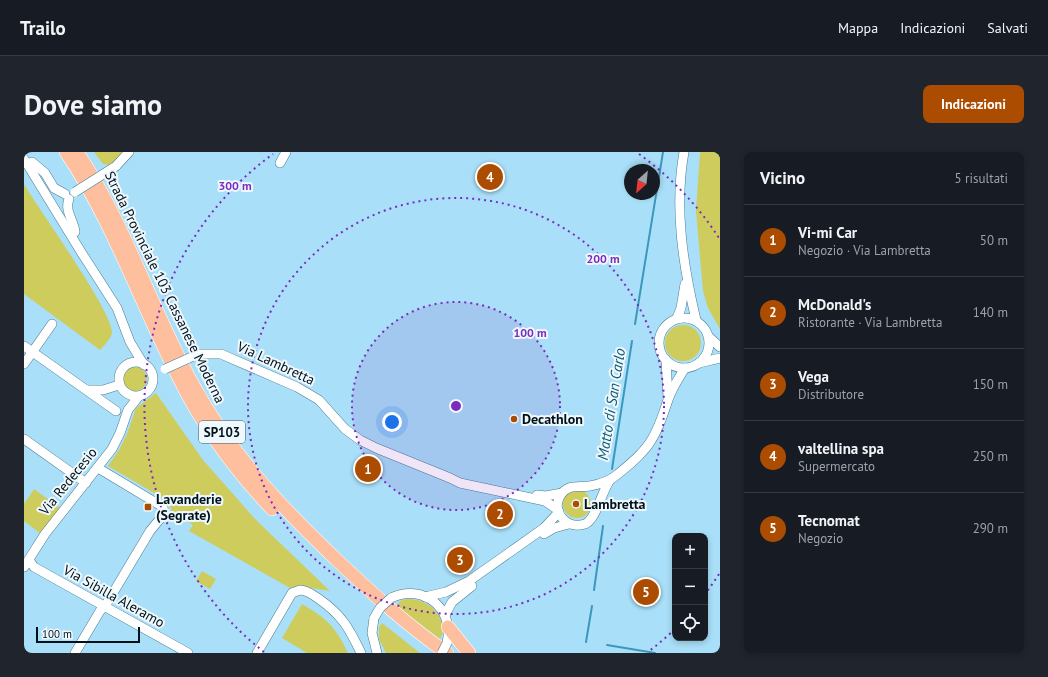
<!DOCTYPE html>
<html lang="it">
<meta charset="utf-8">
<style>
:root{--surface:#171b24;--page:#20242c;--text:#f1f3f6;--muted:#9ea1a6;--line:#363941;--accent:#ac4c01}
body{margin:0;font-family:"PT Sans",sans-serif;background:var(--page);color:var(--text)}
.controls{position:absolute;right:12px;bottom:12px;display:grid;overflow:hidden;border-radius:8px;box-shadow:0 2px 6px #0003}
.controls button{width:36px;height:36px;display:grid;place-items:center;padding:0;border:0;border-bottom:1px solid var(--line);background:var(--surface);color:var(--text);font:20px sans-serif}
.compass{position:absolute;left:600px;top:12px;width:36px;height:36px;border-radius:50%;background:var(--surface);box-shadow:0 2px 6px #0003;rotate:207deg}
.scale{position:absolute;left:12px;bottom:10px;width:104px;box-sizing:border-box;padding-left:4px;border:2px solid #00111a;border-top:0;font-size:11px;line-height:14px;white-space:nowrap;color:#00111a;-webkit-text-stroke:3px #eef8fd;paint-order:stroke}
.you{position:absolute;left:368px;top:270px;width:14px;height:14px;margin:-10px;border:3px solid #fff;border-radius:50%;background:#1a73e8;box-shadow:0 0 0 6px #1a73e833}
.badge{display:grid;place-items:center;width:26px;height:26px;border-radius:50%;background:var(--accent);color:#fff;font-size:13px;font-weight:700}
.pin{position:absolute;translate:-50% -50%;border:2px solid #fff;box-shadow:0 1px 4px #0006}
.list{margin:0;padding:0;list-style:none}
h2{display:flex;justify-content:space-between;align-items:center;height:52px;margin:0;padding:0 16px;font-size:17px}
h2 small{font-size:13px;font-weight:400;color:var(--muted)}
.list li{display:grid;grid-template-columns:26px 1fr auto;gap:12px;align-items:center;box-sizing:border-box;height:72px;padding:0 16px;border-top:1px solid var(--line)}
.list b{display:block;font-size:15px;white-space:nowrap}
.list p{margin:0;font-size:13px;white-space:nowrap;color:var(--muted)}
.list em{font-size:13px;font-style:normal;color:var(--muted)}
.icon{flex:none;width:22px;height:22px;fill:none;stroke:currentColor;stroke-width:2;stroke-linecap:round;stroke-linejoin:round}
.map{position:relative;flex:none;width:696px;height:501px;overflow:hidden;border-radius:8px}
header{display:flex;align-items:center;gap:24px;box-sizing:border-box;height:56px;padding:0 20px;background:var(--surface);border-bottom:1px solid var(--line)}
header strong{font-size:19px}
nav{display:flex;gap:22px;margin-inline-start:auto;font-size:14px}
.intro{display:flex;align-items:center;justify-content:space-between;box-sizing:border-box;height:96px;padding:0 24px}
h1{margin:0;font-size:28px}
.button{padding:10px 18px;border-radius:8px;background:var(--accent);color:#fff;font-size:14px;font-weight:700}
main{display:flex;gap:24px;padding:0 24px}
aside{flex:1;background:var(--surface);border-radius:8px;box-shadow:0 2px 6px #0003}
.map>svg:first-child{display:block}
.green{fill:#cecc5d}
.lines{fill:none;stroke-linecap:round;stroke-linejoin:round}
.stream{stroke:#3b98bc;stroke-width:2}
.minor-casing{stroke:#487c93;stroke-width:10}
.highway-casing{stroke:#fff;stroke-width:14}
.minor{stroke:#fff;stroke-width:9}
.highway{stroke:#febf9f;stroke-width:13}
.minor-bridge-casing{stroke:#487c93;stroke-width:10;stroke-linecap:butt}
.minor-bridge{stroke:#fff;stroke-width:9}
.ring{fill:none;stroke:#7b2cbf;stroke-width:2;stroke-dasharray:2 4}
.poi-dot{fill:#ac4c01;stroke:#eef8fd;stroke-width:1.5}
.labels{text-anchor:middle;dominant-baseline:central;stroke-width:4;stroke-linejoin:round;paint-order:stroke}
.shield{fill:#eef8fd;stroke:#47565e;stroke-width:1}
.shield-label{font-size:13px;font-weight:bold;fill:#00111a}
.street-label{font-size:14px;fill:#00111a;stroke:#eef8fd}
.poi-label{font-size:14px;font-weight:bold;fill:#00111a;stroke:#eef8fd;text-anchor:start}
.water-label{font-size:15px;font-style:italic;fill:#0e5973;stroke:#eef8fd}
.centre{fill:#7b2cbf;stroke:#eef8fd;stroke-width:2}
.ring-label{font-size:12px;text-anchor:middle;font-weight:bold;fill:#7b2cbf;stroke:#eef8fd;stroke-width:4;stroke-linejoin:round;paint-order:stroke}
</style>
<header>
<strong>Trailo</strong>
<nav><a>Mappa</a><a>Indicazioni</a><a>Salvati</a></nav>
</header>
<div class="intro"><h1>Dove siamo</h1><a class="button">Indicazioni</a></div>
<main>
<div class="map">
<svg width="696" height="501" viewBox="0 0 696 501">
<rect width="100%" height="100%" fill="#a9dff8"/>
<!-- green -->
<g class="green">
<polygon points="70,0 106,0 92,14 79,12"/>
<polygon points="676,0 696,0 696,177 684,156 679,139 672,59"/>
<path d="M0 32C15 58 89 160 88 181 87 186 80 194 76 198L0 142Z"/>
<circle cx="659" cy="191" r="18"/>
<circle cx="111" cy="227" r="12"/>
<polygon points="132,241 179,308 232,368 306,439 275,434 266,436 165,379 169,373 148,360 146,354 142,348 84,314 95,298 103,282 112,256"/>
<polygon points="10,337 36,356 17,382 0,369 0,352"/>
<circle cx="553" cy="352" r="14"/>
<polygon points="178,419 192,427 186,437 172,429"/>
<path d="M382 447C389 447 397 448 403 452 414 458 424 476 416 487L372 454 376 449Z"/>
<path d="M278 452C303 467 311 474 324 501H283L258 486Z"/>
<polygon points="358,471 396,501 362,501 355,487 355,475"/>
</g>
<g class="lines">
<!-- stream -->
<g class="stream">
<polyline points="611,172 639,0"/>
<polyline points="588,317 608,189"/>
<polyline points="570,438 579,374"/>
<polyline points="562,490 568,454"/>
<polyline points="583,493 631,501"/>
</g>
<!-- minor casing -->
<g class="minor-casing">
<g id="minor">
<path d="M660 0C650 56 659 113 672 168"/>
<polyline points="0,7 59,103 93,156 106,190 120,213"/>
<polyline points="8,10 21,21 30,36 41,42"/>
<polyline points="256,11 262,0"/>
<polyline points="92,14 105,0"/>
<path d="M45 47C40 58 50 69 51 80"/>
<circle cx="660" cy="191" r="25"/>
<polyline points="653,166 657,156 661,132"/>
<polyline points="685,185 696,195"/>
<polyline points="0,194 92,259"/>
<polyline points="174,202 197,202 273,235 295,248 321,277 336,288 352,296 426,326 436,331 521,349 534,358"/>
<polyline points="642,208 644,246"/>
<circle cx="112" cy="227" r="17"/>
<polyline points="675,211 696,206"/>
<polyline points="0,212 28,172"/>
<polyline points="63,238 79,238 95,233"/>
<polyline points="0,287 62,331"/>
<path d="M586 328C577 341 572 368 561 372 543 378 527 360 536 344 544 331 555 336 566 334 577 332 586 329 594 322 606 312 620 301 628 287 636 274 639 262 644 248 648 236 655 226 661 216"/>
<polyline points="513,343 522,344 538,341"/>
<polyline points="520,382 530,376 545,372"/>
<polyline points="5,408 10,415 164,501"/>
<polyline points="0,415 21,382 88,297 96,281 104,258 115,244"/>
<polyline points="401,445 422,440 445,429 520,376 535,360"/>
<path d="M367 446C399 431 431 456 423 491"/>
<polyline points="421,463 428,450 448,434"/>
<polyline points="350,466 348,481 353,501"/>
<polyline points="51,501 76,459 83,451 126,379 140,362 139,355 74,316"/>
<path d="M233 501 268 441 276 438C283 438 289 443 295 447 318 463 325 476 337 501"/>
</g>
</g>
<!-- highway casing -->
<g class="highway-casing">
<g id="highway">
<path d="M42 0C89 70 116 150 154 224 178 273 211 318 248 357"/>
<path d="M53 0C102 73 127 157 169 233 208 304 258 356 316 411 350 443 384 474 423 501"/>
<polyline points="424,475 445,501"/>
</g>
</g>
<!-- minor -->
<use href="#minor" class="minor"/>
<!-- highway -->
<use href="#highway" class="highway"/>
<!-- minor-bridge casing -->
<g class="minor-bridge-casing">
<g id="minor-bridge">
<polyline points="51,40 92,14"/>
<polyline points="141,217 174,202"/>
<polyline points="350,466 356,456 367,446"/>
<polyline points="418,501 423,491"/>
</g>
</g>
<!-- minor-bridge -->
<use href="#minor-bridge" class="minor-bridge"/>
</g>
<!-- distance rings -->
<circle cx="432" cy="254" r="104" fill="#7b2cbf" fill-opacity=".12"/>
<g class="ring">
<circle cx="432" cy="254" r="104"/>
<circle cx="432" cy="254" r="208"/>
<path d="M695 422A312 312 0 0 1 681 442M651 477A312 312 0 0 1 624 500M240 500A312 312 0 0 1 249 2M615 2A312 312 0 0 1 695 86"/>
</g>
<!-- markers -->
<g class="poi-dot">
<circle cx="490" cy="267" r="4"/>
<circle cx="552" cy="352" r="4"/>
<rect x="120" y="351" width="8" height="8" rx="2"/>
</g>
<g class="labels">
<!-- shield labels -->
<rect class="shield" x="175" y="269" width="46" height="22" rx="3"/>
<g class="shield-label">
<text x="198" y="280">SP103</text>
</g>
<!-- street labels -->
<g class="street-label">
<text transform="translate(141 135) rotate(64)">Strada Provinciale 103 Cassanese Moderna</text>
<text transform="translate(252 211) rotate(25)">Via Lambretta</text>
<text transform="translate(44 329) rotate(-51)">Via Redecesio</text>
<text transform="translate(90 444) rotate(29)">Via Sibilla Aleramo</text>
</g>
<!-- poi labels -->
<g class="poi-label">
<text x="498" y="267">Decathlon</text>
<text x="132" y="347">Lavanderie<tspan x="132" dy="16">(Segrate)</tspan></text>
<text x="560" y="352">Lambretta</text>
</g>
<!-- water labels -->
<g class="water-label">
<text transform="translate(587 252) rotate(-81)">Matto di San Carlo</text>
</g>
</g>
<circle cx="432" cy="254" r="6" class="centre"/>
<g class="ring-label">
<text x="211" y="38">300 m</text>
<text x="579" y="111">200 m</text>
<text x="506" y="185">100 m</text>
</g>
</svg>
<div class="controls">
<button>+</button>
<button>−</button>
<button><svg class="icon" aria-label="locate" viewBox="0 0 24 24"><circle cx="12" cy="12" r="6"/><path d="M12 2v4M12 18v4M2 12h4M18 12h4"/></svg></button>
</div>
<svg class="compass" viewBox="-18 -18 36 36"><path d="M0-13l5 13h-10z" fill="#e53935"/><path d="M0 13l5-13h-10z" fill="#9ea1a6"/></svg>
<div class="scale">100 m</div>
<div class="you"></div>
<div class="pin badge" style="left:344px;top:317px">1</div>
<div class="pin badge" style="left:476px;top:362px">2</div>
<div class="pin badge" style="left:436px;top:408px">3</div>
<div class="pin badge" style="left:466px;top:25px">4</div>
<div class="pin badge" style="left:622px;top:440px">5</div>
</div>
<aside>
<h2>Vicino<small>5 risultati</small></h2>
<ul class="list">
<li><span class="badge">1</span><div><b>Vi-mi Car</b><p>Negozio · Via Lambretta</p></div><em>50 m</em></li>
<li><span class="badge">2</span><div><b>McDonald's</b><p>Ristorante · Via Lambretta</p></div><em>140 m</em></li>
<li><span class="badge">3</span><div><b>Vega</b><p>Distributore</p></div><em>150 m</em></li>
<li><span class="badge">4</span><div><b>valtellina spa</b><p>Supermercato</p></div><em>250 m</em></li>
<li><span class="badge">5</span><div><b>Tecnomat</b><p>Negozio</p></div><em>290 m</em></li>
</ul>
</aside>
</main>
